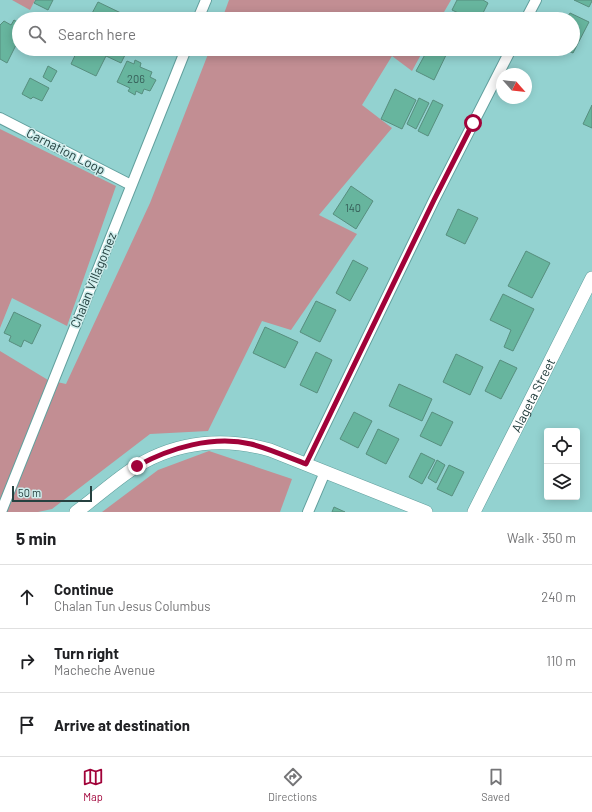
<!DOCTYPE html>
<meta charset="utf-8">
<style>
:root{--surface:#fff;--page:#f6f6f6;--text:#202124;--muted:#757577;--line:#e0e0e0;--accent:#a10239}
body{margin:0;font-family:Barlow,sans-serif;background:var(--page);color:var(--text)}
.controls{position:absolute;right:12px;bottom:12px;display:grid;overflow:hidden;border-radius:4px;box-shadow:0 2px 10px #0003}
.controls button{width:36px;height:36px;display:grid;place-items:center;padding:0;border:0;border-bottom:1px solid var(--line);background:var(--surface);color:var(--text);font:20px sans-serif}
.compass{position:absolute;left:496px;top:68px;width:36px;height:36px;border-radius:50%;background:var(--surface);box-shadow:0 2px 10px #0003;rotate:117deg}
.scale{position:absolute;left:12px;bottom:10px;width:80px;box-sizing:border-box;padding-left:4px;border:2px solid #264140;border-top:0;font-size:11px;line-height:14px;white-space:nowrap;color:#264140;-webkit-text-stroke:3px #cdeceb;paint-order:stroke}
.stop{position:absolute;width:12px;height:12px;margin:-9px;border:3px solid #a10239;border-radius:50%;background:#fff}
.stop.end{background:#a10239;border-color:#fff;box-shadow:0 1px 4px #0008}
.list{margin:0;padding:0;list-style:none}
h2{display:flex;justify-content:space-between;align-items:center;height:52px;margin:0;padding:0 16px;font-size:17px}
h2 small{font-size:13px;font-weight:400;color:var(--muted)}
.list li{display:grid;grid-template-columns:26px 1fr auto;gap:12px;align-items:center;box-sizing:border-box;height:64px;padding:0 16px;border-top:1px solid var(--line)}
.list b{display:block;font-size:15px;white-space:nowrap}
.list p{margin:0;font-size:13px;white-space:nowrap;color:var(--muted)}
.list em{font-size:13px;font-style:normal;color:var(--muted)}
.icon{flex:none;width:22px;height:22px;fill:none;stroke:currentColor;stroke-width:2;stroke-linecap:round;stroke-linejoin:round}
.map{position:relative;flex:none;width:592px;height:512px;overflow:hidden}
.search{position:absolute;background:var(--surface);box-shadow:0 2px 10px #0003;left:12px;right:12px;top:12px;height:44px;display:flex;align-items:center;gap:10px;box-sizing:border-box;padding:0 14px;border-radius:22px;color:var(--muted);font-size:15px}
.sheet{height:244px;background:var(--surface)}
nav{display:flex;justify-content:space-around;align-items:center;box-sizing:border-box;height:56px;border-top:1px solid var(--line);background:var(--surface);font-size:11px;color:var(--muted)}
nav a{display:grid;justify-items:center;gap:2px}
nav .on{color:var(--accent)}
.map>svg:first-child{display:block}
.green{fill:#c28e93}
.building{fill:#67b59e;stroke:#578e7e}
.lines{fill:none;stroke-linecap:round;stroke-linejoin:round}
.street-casing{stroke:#619f9d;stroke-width:12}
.secondary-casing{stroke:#619f9d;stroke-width:14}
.street{stroke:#fff;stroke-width:10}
.secondary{stroke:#fff;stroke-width:13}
.route{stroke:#a10239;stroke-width:5}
.labels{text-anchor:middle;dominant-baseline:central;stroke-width:3;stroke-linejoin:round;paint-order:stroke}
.number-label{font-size:11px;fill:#365e58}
.street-label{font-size:13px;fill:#264140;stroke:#cdeceb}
</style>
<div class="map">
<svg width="592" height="512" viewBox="0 0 592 512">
<rect width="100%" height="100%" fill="#93d2d0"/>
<!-- green -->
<g class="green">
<polygon points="12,0 35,0 30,10"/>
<polygon points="229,0 451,0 440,19 222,19"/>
<polygon points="210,49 424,49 412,71 392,56 362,105 392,128 319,215 357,234 291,330 262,321 208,431 150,434 52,509 38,512 0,512 0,351 48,380 66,384 150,203"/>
<polygon points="0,129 116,186 67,326 12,298 0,328"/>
<polygon points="209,451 292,479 280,512 102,512 158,470"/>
</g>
<!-- building -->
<g class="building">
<polygon points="36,0 53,0 48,10 34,3"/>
<polygon points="457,0 483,0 488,3 480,19 471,19 452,10"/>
<polygon points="574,0 592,0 592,1 589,7"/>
<polygon points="98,2 123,14 121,19 89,19"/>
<polygon points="570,13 589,22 573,53 564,49 573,49 573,19 566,19"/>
<polygon points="14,20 19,23 19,39 7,63 0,59 0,25 4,21 11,25"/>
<polygon points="78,49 113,49 125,55 121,63 106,56 96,76 71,64"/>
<polygon points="428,49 440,49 447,53 434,80 416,71"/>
<polygon points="135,60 141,63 140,67 152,72 150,77 156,80 150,91 144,89 142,94 136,91 135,95 128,91 130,88 117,82 127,61 134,64"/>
<polygon points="48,66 57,71 51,82 43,77"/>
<polygon points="30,78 49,88 42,101 33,97 31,99 22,94"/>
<polygon points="395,89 416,100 402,129 381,119"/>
<polygon points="419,98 429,103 416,129 407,124"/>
<polygon points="433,100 443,105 428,136 418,131"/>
<polygon points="592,105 592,128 583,124"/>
<polygon points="351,186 373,201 356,229 333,214"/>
<polygon points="458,209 478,218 465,244 446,235"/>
<polygon points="526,251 550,263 532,298 508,286"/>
<polygon points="353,260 368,268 350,301 336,293"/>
<polygon points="503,294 534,309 513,351 504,347 511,330 490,320"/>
<polygon points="316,301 336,310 320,342 300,332"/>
<polygon points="14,312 41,325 32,344 24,340 21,347 9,341 11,336 4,333"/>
<polygon points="265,327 298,342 285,368 253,353"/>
<polygon points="316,352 332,360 317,393 300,385"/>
<polygon points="456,354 483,367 470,395 443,382"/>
<polygon points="500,360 517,368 501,399 485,391"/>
<polygon points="399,384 432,399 422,421 389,406"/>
<polygon points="354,412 372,421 358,448 340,439"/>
<polygon points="432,412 453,422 441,446 420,436"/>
<polygon points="378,429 399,439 386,464 366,454"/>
<polygon points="421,453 435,460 422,484 409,477"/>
<polygon points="437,460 445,465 436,483 428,478"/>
<polygon points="449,465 464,472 452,496 437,489"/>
<polygon points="334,507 345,512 332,512"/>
</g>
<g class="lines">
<!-- street casing -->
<g class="street-casing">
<g id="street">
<polyline points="198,19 206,0"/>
<polyline points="526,19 536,0"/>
<polyline points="0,118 131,185"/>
<polyline points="306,464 434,200 511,49"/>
<polyline points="1,512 186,49"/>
<polyline points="308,512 325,472"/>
</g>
</g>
<!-- secondary casing -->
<g class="secondary-casing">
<g id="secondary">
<path d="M76 512C97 497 116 479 137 466 178 441 225 437 270 450L426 512"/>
<path id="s1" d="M474 512 592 278"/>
</g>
</g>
<!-- street -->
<use href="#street" class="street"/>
<!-- secondary -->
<use href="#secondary" class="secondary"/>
</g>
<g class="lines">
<!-- route -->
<path class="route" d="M137 466C170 448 213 435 251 444 270 449 288 457 306 464L434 200 473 123"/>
</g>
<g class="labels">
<!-- number labels -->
<g class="number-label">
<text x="136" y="78">206</text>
<text x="353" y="207">140</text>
</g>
<!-- street labels -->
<g class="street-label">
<text transform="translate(66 151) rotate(27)">Carnation Loop</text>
<text transform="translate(93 280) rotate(-68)">Chalan Villagomez</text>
<text stroke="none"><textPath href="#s1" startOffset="131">Alageta Street</textPath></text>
</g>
</g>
</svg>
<div class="controls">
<button><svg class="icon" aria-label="locate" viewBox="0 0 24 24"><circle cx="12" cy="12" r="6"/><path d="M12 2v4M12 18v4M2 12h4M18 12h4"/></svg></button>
<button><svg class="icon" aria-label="layers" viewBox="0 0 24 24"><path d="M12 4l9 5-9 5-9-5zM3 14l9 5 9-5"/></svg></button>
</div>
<svg class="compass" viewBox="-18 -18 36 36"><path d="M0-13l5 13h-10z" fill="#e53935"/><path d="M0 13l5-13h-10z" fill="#757577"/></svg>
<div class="scale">50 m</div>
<div class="stop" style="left:473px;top:123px"></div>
<div class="stop end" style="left:137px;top:466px"></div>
<div class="search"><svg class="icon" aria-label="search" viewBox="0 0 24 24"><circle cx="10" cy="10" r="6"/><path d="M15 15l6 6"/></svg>Search here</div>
</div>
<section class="sheet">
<h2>5 min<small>Walk · 350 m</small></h2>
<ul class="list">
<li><svg class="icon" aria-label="ahead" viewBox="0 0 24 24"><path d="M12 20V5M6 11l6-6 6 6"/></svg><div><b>Continue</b><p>Chalan Tun Jesus Columbus</p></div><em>240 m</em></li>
<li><svg class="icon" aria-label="right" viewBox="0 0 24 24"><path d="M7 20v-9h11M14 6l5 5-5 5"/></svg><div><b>Turn right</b><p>Macheche Avenue</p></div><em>110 m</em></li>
<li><svg class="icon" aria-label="arrive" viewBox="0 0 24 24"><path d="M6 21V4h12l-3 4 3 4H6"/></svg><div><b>Arrive at destination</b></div></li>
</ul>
</section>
<nav>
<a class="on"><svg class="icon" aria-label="map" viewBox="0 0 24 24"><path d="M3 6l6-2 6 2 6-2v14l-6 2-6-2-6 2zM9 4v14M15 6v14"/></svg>Map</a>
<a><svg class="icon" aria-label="directions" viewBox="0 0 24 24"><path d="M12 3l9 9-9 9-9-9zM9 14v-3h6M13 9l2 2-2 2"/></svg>Directions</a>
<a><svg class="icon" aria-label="saved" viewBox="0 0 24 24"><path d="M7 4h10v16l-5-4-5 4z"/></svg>Saved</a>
</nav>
